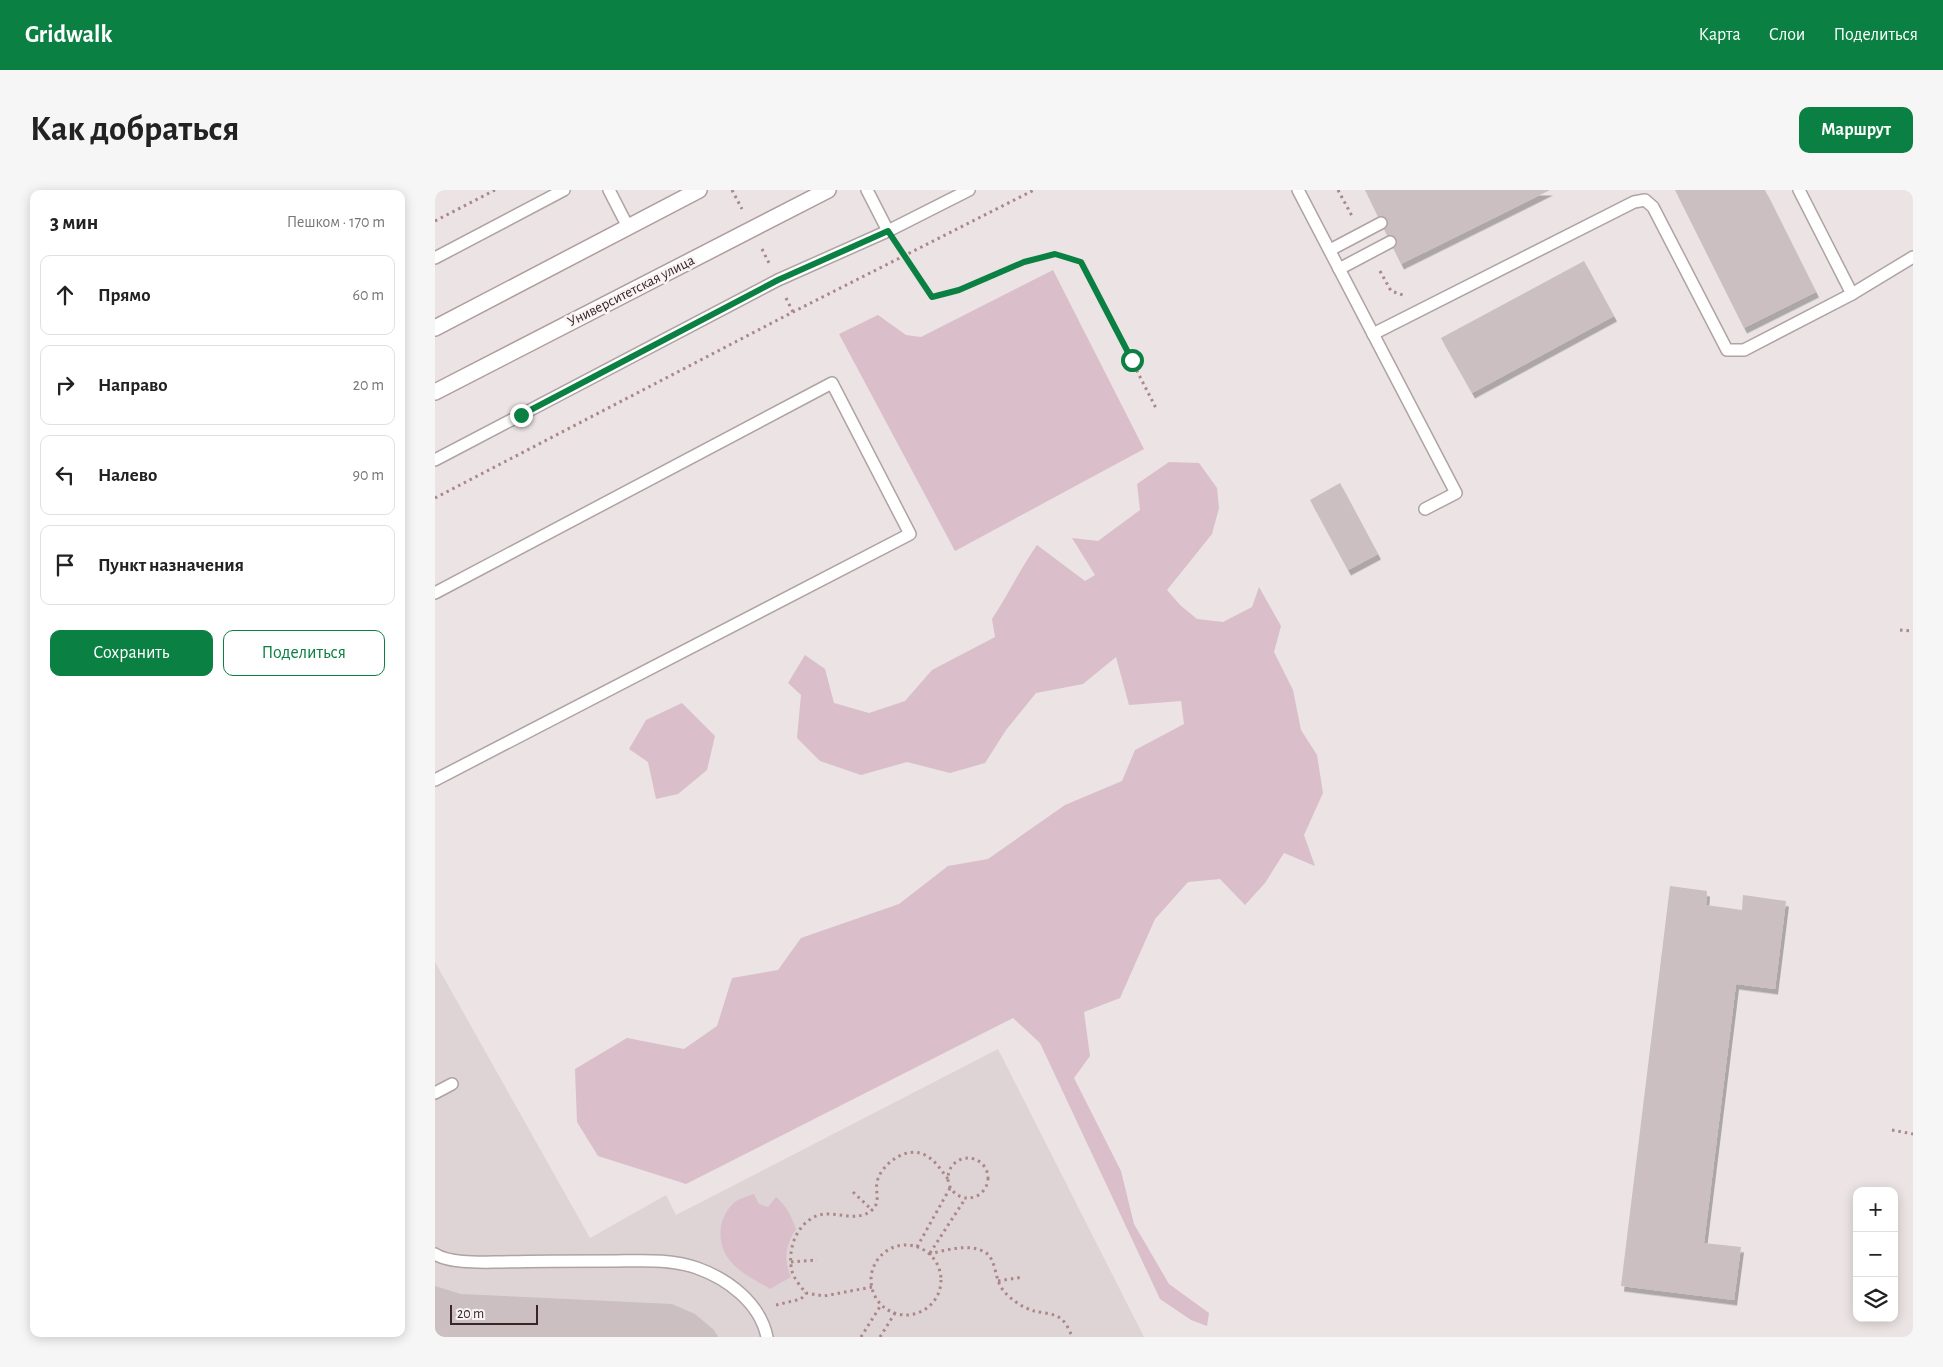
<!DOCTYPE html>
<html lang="ru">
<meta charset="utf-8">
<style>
:root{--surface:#fff;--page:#f6f6f6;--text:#222;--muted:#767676;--line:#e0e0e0;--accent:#0b8043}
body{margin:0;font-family:"Alegreya Sans",sans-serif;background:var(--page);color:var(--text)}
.controls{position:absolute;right:15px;bottom:15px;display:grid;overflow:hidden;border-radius:10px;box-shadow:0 2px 12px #0003}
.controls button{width:45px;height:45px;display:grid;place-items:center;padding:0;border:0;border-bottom:1px solid var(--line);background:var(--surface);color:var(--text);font:25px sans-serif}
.scale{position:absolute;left:15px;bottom:12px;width:88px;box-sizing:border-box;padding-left:5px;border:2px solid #3a2624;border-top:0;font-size:14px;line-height:18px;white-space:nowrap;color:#3a2624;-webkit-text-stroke:4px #f8f3f4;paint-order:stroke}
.stop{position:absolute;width:15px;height:15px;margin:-11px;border:4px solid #0b8043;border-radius:50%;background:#fff}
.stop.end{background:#0b8043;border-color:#fff;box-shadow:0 1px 5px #0008}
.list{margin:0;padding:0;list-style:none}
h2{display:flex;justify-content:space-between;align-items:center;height:65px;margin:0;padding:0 20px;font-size:21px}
h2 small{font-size:16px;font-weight:400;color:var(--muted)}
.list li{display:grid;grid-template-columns:32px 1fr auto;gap:15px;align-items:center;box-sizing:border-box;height:80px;margin:0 10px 10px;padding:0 10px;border:1px solid var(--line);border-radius:10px}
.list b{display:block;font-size:19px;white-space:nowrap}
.list em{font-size:16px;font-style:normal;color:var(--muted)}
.actions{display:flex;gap:10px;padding:15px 20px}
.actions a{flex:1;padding:11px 0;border:1px solid var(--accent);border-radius:10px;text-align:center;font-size:18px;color:var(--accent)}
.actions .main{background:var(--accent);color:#fff}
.icon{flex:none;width:28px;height:28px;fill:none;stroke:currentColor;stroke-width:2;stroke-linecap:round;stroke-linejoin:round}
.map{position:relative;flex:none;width:1478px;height:1147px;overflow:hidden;border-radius:10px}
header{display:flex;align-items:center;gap:30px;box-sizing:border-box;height:70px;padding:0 25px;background:var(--accent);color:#fff}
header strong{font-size:24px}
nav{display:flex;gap:28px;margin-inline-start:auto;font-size:18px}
.intro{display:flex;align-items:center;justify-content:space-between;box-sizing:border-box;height:120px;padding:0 30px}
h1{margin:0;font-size:35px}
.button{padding:12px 22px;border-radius:10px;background:var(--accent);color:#fff;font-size:18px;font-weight:700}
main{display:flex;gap:30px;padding:0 30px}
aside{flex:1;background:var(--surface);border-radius:10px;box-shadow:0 2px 12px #0003}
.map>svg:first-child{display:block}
.built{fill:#dfd4d5}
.green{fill:#dabec9}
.building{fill:#cbbfc1;filter:url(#shadow)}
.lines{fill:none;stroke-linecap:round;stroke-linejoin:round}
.lane-casing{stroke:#afa3a3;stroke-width:14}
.secondary-casing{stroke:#b09d9d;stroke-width:18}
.path{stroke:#ab8787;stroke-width:3;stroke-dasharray:2.5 4;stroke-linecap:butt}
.lane{stroke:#fff;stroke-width:11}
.secondary{stroke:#fff;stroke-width:15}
.route{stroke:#0b8043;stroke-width:6}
.labels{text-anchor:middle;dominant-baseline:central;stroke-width:5;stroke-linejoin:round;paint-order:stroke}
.street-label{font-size:15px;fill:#3a2624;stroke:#f8f3f4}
</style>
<header>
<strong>Gridwalk</strong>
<nav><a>Карта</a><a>Слои</a><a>Поделиться</a></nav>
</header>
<div class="intro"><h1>Как добраться</h1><a class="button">Маршрут</a></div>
<main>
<aside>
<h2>3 мин<small>Пешком · 170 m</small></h2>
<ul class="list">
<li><svg class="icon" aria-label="ahead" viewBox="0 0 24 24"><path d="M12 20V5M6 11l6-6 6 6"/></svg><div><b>Прямо</b></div><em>60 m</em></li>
<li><svg class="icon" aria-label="right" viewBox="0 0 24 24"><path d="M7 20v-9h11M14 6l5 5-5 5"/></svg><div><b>Направо</b></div><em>20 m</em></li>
<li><svg class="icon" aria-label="left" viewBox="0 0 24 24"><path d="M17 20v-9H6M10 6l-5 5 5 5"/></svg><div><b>Налево</b></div><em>90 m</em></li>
<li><svg class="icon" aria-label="arrive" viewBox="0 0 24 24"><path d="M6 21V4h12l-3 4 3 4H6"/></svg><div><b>Пункт назначения</b></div></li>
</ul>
<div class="actions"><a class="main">Сохранить</a><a>Поделиться</a></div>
</aside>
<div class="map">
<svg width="1478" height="1147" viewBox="0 0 1478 1147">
<defs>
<filter id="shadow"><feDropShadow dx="3" dy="5.5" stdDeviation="0" flood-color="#0004"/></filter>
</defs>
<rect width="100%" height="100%" fill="#ebe3e4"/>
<!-- built -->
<polygon class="built" points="0,772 155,1048 231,1005 241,1025 563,859 709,1147 0,1147"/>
<!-- green -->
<g class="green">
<polygon points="618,80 709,259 520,361 404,144 443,125 471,145 486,147"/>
<path d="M734 272 764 273 782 298 784 318 777 344 732 400 745 415 762 429 788 432 817 417 824 397 846 436 839 462 858 500 866 540 882 565 888 603 869 645 880 676 849 663 830 693 810 715 785 689 753 692 720 729 685 808 649 822 655 866 639 888 686 981 699 1034 734 1094 774 1123 772 1136 756 1130 725 1109 605 853 578 828 251 994 163 966 142 932 140 879 192 848 249 859 282 836 297 788 343 780 366 748 464 714 513 676 553 669 630 615 687 591 700 560 749 534 746 511 694 515 681 467 648 494 601 503 571 540 550 573 515 583 472 572 426 585 385 571 362 548 366 505 353 493 370 465 390 479 399 513 434 523 470 511 497 480 560 447 557 429C573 405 585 379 602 355L650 391 660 385 637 348 663 351 705 320 702 294Z"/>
<polygon points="247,513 280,546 272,580 243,604 221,609 213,572 194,559 211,530"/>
<path d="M319 1004 324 1014 333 1017 341 1007C352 1016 356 1026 361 1039 351 1054 348 1070 356 1087L335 1099C322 1091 307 1084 297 1073 280 1055 282 1026 301 1011 306 1008 313 1006 319 1004Z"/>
</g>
<!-- building -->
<g class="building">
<polygon points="930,0 1115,0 966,74"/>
<polygon points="1240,0 1330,0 1381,102 1309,138"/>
<polygon points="1149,71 1179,126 1037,203 1006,148"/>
<polygon points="905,293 943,364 913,380 875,310"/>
<polygon points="1235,696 1272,701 1271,715 1307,720 1308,705 1351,711 1340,799 1301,794 1269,1053 1306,1057 1299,1110 1186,1096"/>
<polygon points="0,1096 26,1104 237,1114 260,1124 279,1140 283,1147 0,1147"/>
</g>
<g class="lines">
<!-- lane casing -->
<g class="lane-casing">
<g id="lane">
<polyline points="174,0 193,37"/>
<polyline points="432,0 453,41"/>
<polyline points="863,0 1021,303 990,319"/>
<polyline points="1364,0 1417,104"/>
<polyline points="895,60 946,33"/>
<polyline points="0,68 129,0"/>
<polyline points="904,79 955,52"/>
<polyline points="938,144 1199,12 1210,10 1218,17 1292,160 1309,160 1417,104 1478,67"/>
<polyline points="0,270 343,90 453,41 534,0"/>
<polyline points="0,403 397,193 475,344 0,590"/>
<polyline points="0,903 17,894"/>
<path d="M0 1064C15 1074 49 1072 67 1072 103 1071 139 1071 174 1071 203 1071 234 1068 262 1078 293 1089 325 1113 332 1147"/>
</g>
</g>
<!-- secondary casing -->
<g class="secondary-casing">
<g id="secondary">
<polyline points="0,138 264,0"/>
<polyline points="0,202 393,0"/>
</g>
</g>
<!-- path -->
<g class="path">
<polyline points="297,0 307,19"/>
<polyline points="903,0 917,26"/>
<polyline points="0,31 60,0"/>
<polyline points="465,58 497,107 524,100 589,72 620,64 646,72 722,220"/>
<polyline points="327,59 334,73"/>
<polyline points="945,81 956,101 968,105"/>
<polyline points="351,108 358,122"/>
<polyline points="0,308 358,122 599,0"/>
<polyline points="1465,440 1478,441"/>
<polyline points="1457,940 1478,944"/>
<circle cx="533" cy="988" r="20"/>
<polyline points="418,1002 437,1020"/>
<circle cx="471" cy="1090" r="35"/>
<polyline points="482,1057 515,998"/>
<polyline points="495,1063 530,1009"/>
<path d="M494 1064C512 1060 533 1053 550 1062 562 1070 559 1089 568 1100 575 1109 588 1118 599 1121 607 1123 618 1123 625 1128 631 1132 635 1141 637 1147"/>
<polyline points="356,1072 382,1070"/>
<polyline points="563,1091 588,1087"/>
<path d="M437 1097 389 1106 371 1103C366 1097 359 1089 357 1081 352 1060 361 1035 381 1026 399 1019 421 1034 437 1020 446 1012 440 1002 442 992 446 974 472 955 490 965 500 970 506 980 513 989"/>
<polyline points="341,1115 366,1109 371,1103"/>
<polyline points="426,1147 446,1115"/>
<polyline points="445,1147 460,1123"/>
</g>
<!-- lane -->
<use href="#lane" class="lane"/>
<!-- secondary -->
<use href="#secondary" class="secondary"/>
</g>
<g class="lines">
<!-- route -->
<polyline class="route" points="86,225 343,90 453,41 497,107 524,100 589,72 620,64 646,72 697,170"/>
</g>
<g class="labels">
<!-- street labels -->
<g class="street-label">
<text transform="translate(196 101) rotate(-27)">Университетская улица</text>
</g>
</g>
</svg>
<div class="controls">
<button>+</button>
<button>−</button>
<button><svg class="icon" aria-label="layers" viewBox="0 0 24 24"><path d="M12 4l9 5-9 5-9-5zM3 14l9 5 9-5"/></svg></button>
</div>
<div class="scale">20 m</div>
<div class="stop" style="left:697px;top:170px"></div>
<div class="stop end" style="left:86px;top:225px"></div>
</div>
</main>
